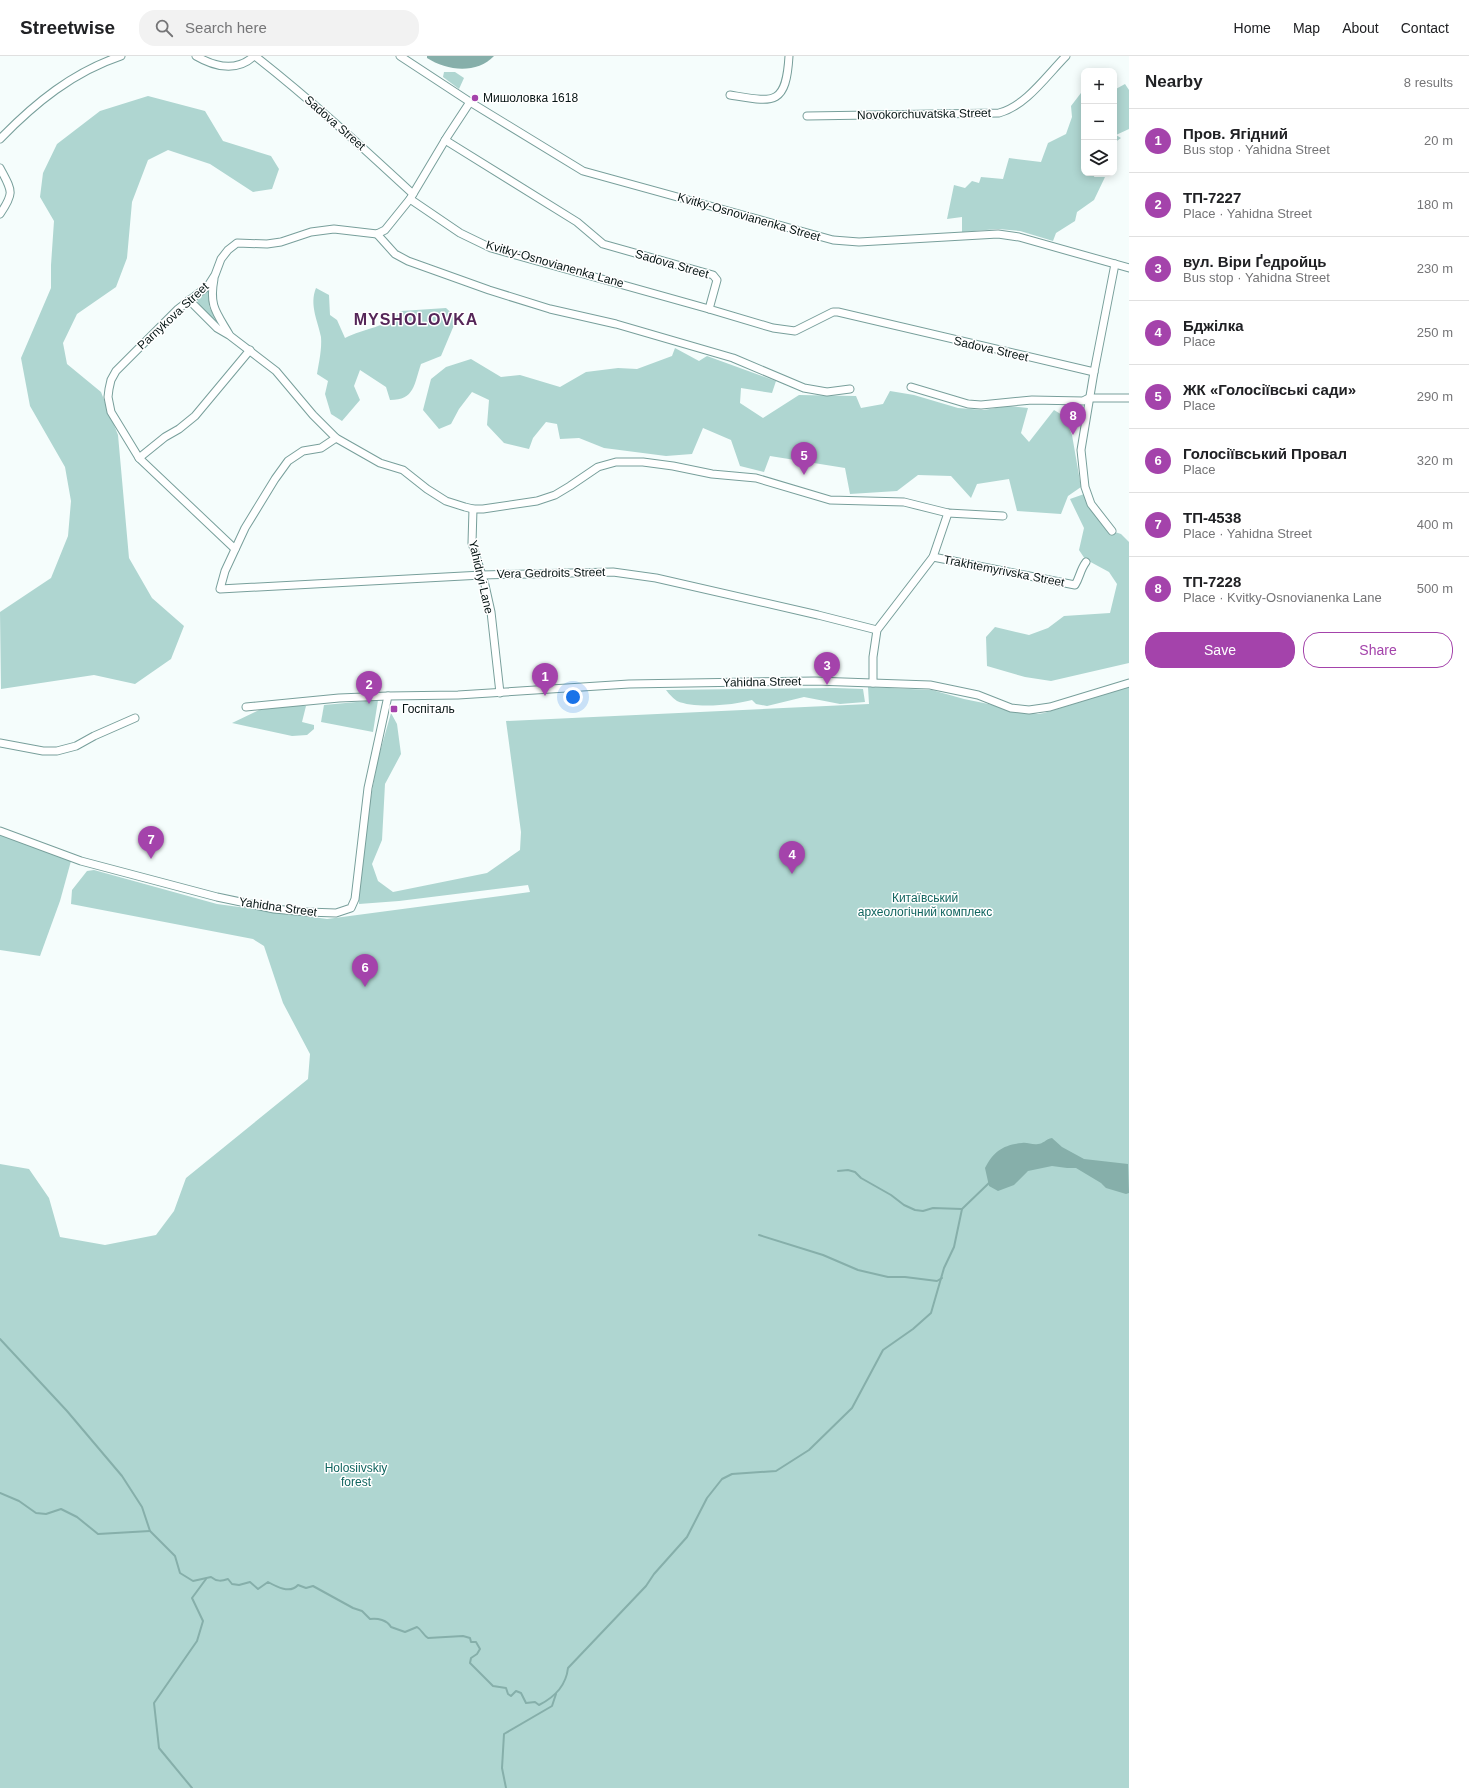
<!DOCTYPE html>
<meta charset="utf-8">
<style>
:root{--surface:#fff;--page:#f2f2f2;--text:#202124;--muted:#757577;--line:#e0e0e0;--accent:#a443ab}
body{margin:0;font-family:Helvetica,sans-serif;background:var(--page);color:var(--text)}
.controls{position:absolute;right:12px;top:12px;display:grid;overflow:hidden;border-radius:8px;box-shadow:0 2px 10px #0003}
.controls button{width:36px;height:36px;display:grid;place-items:center;padding:0;border:0;border-bottom:1px solid var(--line);background:var(--surface);color:var(--text);font:20px sans-serif}
.you{position:absolute;left:573px;top:641px;width:14px;height:14px;margin:-10px;border:3px solid #fff;border-radius:50%;background:#1a73e8;box-shadow:0 0 0 6px #1a73e833}
.badge{display:grid;place-items:center;width:26px;height:26px;border-radius:50%;background:var(--accent);color:#fff;font-size:13px;font-weight:700}
.pin{position:absolute;translate:-50% -33px;filter:drop-shadow(0 1px 2px #0008)}
.pin::after{content:'';position:absolute;top:21px;width:14px;height:12px;background:inherit;clip-path:polygon(0 0,100% 0,50% 100%)}
.list{margin:0;padding:0;list-style:none}
h2{display:flex;justify-content:space-between;align-items:center;height:52px;margin:0;padding:0 16px;font-size:17px}
h2 small{font-size:13px;font-weight:400;color:var(--muted)}
.list li{display:grid;grid-template-columns:26px 1fr auto;gap:12px;align-items:center;box-sizing:border-box;height:64px;padding:0 16px;border-top:1px solid var(--line)}
.list b{display:block;font-size:15px;white-space:nowrap}
.list p{margin:0;font-size:13px;white-space:nowrap;color:var(--muted)}
.list em{font-size:13px;font-style:normal;color:var(--muted)}
.actions{display:flex;gap:8px;padding:12px 16px}
.actions a{flex:1;padding:9px 0;border:1px solid var(--accent);border-radius:16px;text-align:center;font-size:14px;color:var(--accent)}
.actions .main{background:var(--accent);color:#fff}
.icon{flex:none;width:22px;height:22px;fill:none;stroke:currentColor;stroke-width:2;stroke-linecap:round;stroke-linejoin:round}
.map{position:relative;flex:none;width:1129px;height:1732px;overflow:hidden}
header{display:flex;align-items:center;gap:24px;box-sizing:border-box;height:56px;padding:0 20px;background:var(--surface);border-bottom:1px solid var(--line)}
header strong{font-size:19px}
nav{display:flex;gap:22px;margin-inline-start:auto;font-size:14px}
.search{width:280px;height:36px;background:var(--page);display:flex;align-items:center;gap:10px;box-sizing:border-box;padding:0 14px;border-radius:16px;color:var(--muted);font-size:15px}
main{display:flex}
aside{flex:1;background:var(--surface)}
.map>svg:first-child{display:block}
.green{fill:#afd6d1}
.water{fill:#86afaa}
.lines{fill:none;stroke-linecap:round;stroke-linejoin:round}
.stream{stroke:#86afaa;stroke-width:2}
.street-casing{stroke:#789f9b;stroke-width:9}
.street{stroke:#fff;stroke-width:7}
.poi-dot{fill:#a443ab;stroke:#fff;stroke-width:1.5}
.labels{text-anchor:middle;dominant-baseline:central;stroke-width:3;stroke-linejoin:round;paint-order:stroke}
.poi-label{font-size:12px;fill:#061514;stroke:#fff;text-anchor:start}
.street-label{font-size:12px;fill:#061514;stroke:#fff}
.park-label{font-size:12px;fill:#11655f;stroke:#fff}
.district-label{font-size:16px;font-weight:bold;letter-spacing:1px;fill:#552658;stroke:#fff}
</style>
<header>
<strong>Streetwise</strong>
<div class="search"><svg class="icon" aria-label="search" viewBox="0 0 24 24"><circle cx="10" cy="10" r="6"/><path d="M15 15l6 6"/></svg>Search here</div>
<nav><a>Home</a><a>Map</a><a>About</a><a>Contact</a></nav>
</header>
<main>
<div class="map">
<svg width="1129" height="1732" viewBox="0 0 1129 1732">
<rect width="100%" height="100%" fill="#f5fdfc"/>
<!-- green -->
<g class="green">
<polygon points="444,16 455,16 464,22 459,33 443,21"/>
<polygon points="1125,28 1129,34 1129,73 1116,79 1121,82 1114,87 1114,34"/>
<polygon points="1084,33 1084,117 1095,117 1094,121 1105,121 1094,144 1077,156 1075,165 1056,177 1053,185 1020,175 998,173 962,176 962,161 947,163 954,129 965,132 972,125 979,127 981,121 1003,123 1009,102 1041,106 1048,87 1066,78 1072,61 1071,50"/>
<polygon points="148,40 205,55 223,85 271,100 279,113 272,133 253,136 210,108 168,94 148,104 132,146 127,202 116,231 77,258 63,287 67,308 101,336 118,379 129,502 152,542 184,570 171,603 135,628 94,619 1,633 0,556 51,522 68,480 71,445 65,411 30,350 21,302 51,232 51,209 54,165 40,141 43,117 57,88 100,55"/>
<polygon points="210,229 209,250 219,272 201,254 196,241"/>
<path d="M316 232 329 239 330 259 337 264 345 282C364 272 387 272 401 255L446 252 457 262 441 300 421 308C414 328 415 344 390 344L386 331 360 314 354 330 360 344 342 365 331 358 325 338 328 325 317 318C319 306 322 293 321 281 318 265 309 249 316 232Z"/>
<polygon points="675,292 699,305 707,300 776,325 772,337 741,332 740,347 763,362 799,339 856,340 861,352 883,348 890,335 914,339 958,352 984,354 1007,350 1028,352 1021,377 1029,386 1054,354 1064,360 1072,379 1081,431 1068,440 1061,458 1017,455 1009,423 977,428 971,442 951,420 918,419 897,435 850,438 845,412 770,400 764,416 740,410 731,384 703,372 692,398 666,400 604,392 579,382 560,383 557,368 546,366 533,382 529,393 504,387 487,369 489,344 472,336 459,353 451,368 439,373 423,354 431,323 446,311 471,303 501,321 520,319 560,331 586,316 618,312 637,313 672,300"/>
<polygon points="1087,437 1112,475 1121,478 1129,486 1129,607 1051,625 1025,621 987,610 986,581 995,571 1029,579 1048,572 1064,560 1110,557 1117,528 1109,516 1085,503 1079,494 1084,472 1070,443"/>
<polygon points="868,631 932,634 964,643 1038,658 1044,657 1129,631 1129,1732 0,1732 0,1108 29,1113 49,1142 60,1181 105,1189 156,1179 174,1155 186,1122 308,1023 310,998 283,947 264,890 253,883 71,848 72,834 87,815 94,814 217,848 327,863 530,836 528,829 399,845 359,848 359,829 370,746 378,703 391,657 397,668 401,698 385,728 382,784 372,808 378,825 393,836 487,817 520,794 521,776 506,665 869,648"/>
<path d="M835 632 863 633 865 646 840 648 804 641 767 650 756 648 752 644C734 649 695 653 677 645 674 643 669 638 666 634Z"/>
<polygon points="378,644 373,676 321,666 324,649"/>
<polygon points="294,649 306,650 302,666 314,669 314,673 307,679 292,680 232,667 259,654"/>
<polygon points="0,779 71,805 60,845 40,900 0,894"/>
</g>
<!-- water -->
<g class="water">
<path d="M427 0H494C477 18 447 15 427 2Z"/>
<path d="M1052 1082 1062 1091 1084 1103 1128 1108 1129 1137 1126 1138 1106 1132 1101 1127 1076 1112H1067L1052 1110 1028 1115 1014 1129 998 1135 989 1130 985 1112C994 1095 1003 1089 1022 1087 1027 1086 1032 1089 1038 1088 1043 1088 1046 1083 1052 1082Z"/>
</g>
<g class="lines">
<!-- stream -->
<g class="stream">
<polyline points="838,1115 848,1114 855,1116 861,1122 891,1139 904,1149 915,1154 923,1155 933,1152 962,1153"/>
<polyline points="759,1179 823,1199 858,1214 888,1221 905,1221 937,1225 942,1222"/>
<path d="M0 1283 67 1355 122 1420 142 1451 150 1475 175 1500 180 1517 193 1525 211 1521C217 1526 222 1525 228 1523L232 1528 239 1529 250 1526 258 1533 268 1526C277 1531 290 1538 298 1529L306 1532 313 1530 353 1552 362 1555 370 1563C378 1562 387 1564 391 1571L405 1576 417 1571C422 1574 423 1579 428 1582L463 1580 470 1582 471 1586H476L480 1593 477 1598 471 1602 470 1607 493 1630 506 1632 508 1638 511 1640 516 1635 521 1637 526 1647 535 1646 539 1649C555 1641 566 1630 568 1612L646 1530 654 1518 687 1481 707 1442 722 1423 732 1418 776 1415 809 1394 852 1352 883 1294 913 1273 931 1257 944 1212 954 1191 962 1153 990 1126"/>
<polyline points="0,1437 19,1445 36,1457 46,1458 61,1453 77,1461 98,1478 150,1475"/>
<polyline points="192,1732 159,1692 154,1647 197,1585 203,1565 192,1542 206,1523"/>
<polyline points="506,1732 502,1712 504,1678 552,1650 556,1638"/>
</g>
<!-- street casing -->
<g class="street-casing">
<g id="street">
<path d="M196 0C215 11 237 16 254 0"/>
<path d="M255 0C310 43 361 90 413 138"/>
<polyline points="400,0 470,46 583,115 833,184 859,186 998,178 1019,181 1129,212"/>
<path d="M730 39C773 46 786 51 789 0"/>
<path d="M807 60 999 57C1026 50 1047 19 1066 0"/>
<path d="M0 83C35 47 73 16 121 0"/>
<polyline points="445,84 577,166 603,188 713,219 717,224 709,253 773,272 795,275 833,256 838,256 1094,316"/>
<path d="M0 112C12 135 15 136 0 158"/>
<polyline points="410,143 460,177 491,192 709,253"/>
<polyline points="377,178 395,198 408,205 489,234 550,253 616,268 733,302 804,332 827,336 850,333"/>
<path d="M214 223C209 250 216 256 229 278"/>
<polyline points="189,244 217,272 229,279 276,315 313,359 336,382 380,407 403,414 427,433 446,445 465,451 473,453 483,453 537,445 555,439 570,430 598,411 616,406 643,406 673,410 712,418 756,422 830,444 904,446 948,457 1003,460"/>
<polyline points="911,331 968,348 981,349 1032,344 1083,345 1089,342 1129,342"/>
<polyline points="336,382 321,392 303,395 288,405 275,423 245,472 225,515 220,533 482,519 613,516 656,522 818,559 877,574"/>
<polyline points="139,402 165,381 179,373 195,360 250,294"/>
<polyline points="473,453 472,487 485,529 491,556 500,637"/>
<polyline points="1112,475 1091,448 1085,431 1081,394 1094,316 1115,208"/>
<polyline points="235,493 139,402 111,356 108,341 109,333 111,324 116,315 178,253 208,230 215,219 221,203 228,194 237,187 267,188 281,186 311,176 334,173 377,178 385,174 410,143 447,81 470,46"/>
<path d="M933 501 1075 529C1080 521 1080 514 1086 506"/>
<polyline points="873,627 873,601 877,574 933,501 948,457"/>
<polyline points="246,651 339,642 388,640"/>
<polyline points="0,687 43,695 57,695 76,690 94,680 135,662"/>
<polyline points="0,775 81,805 217,841 274,853 307,856 336,857 351,852 355,843 368,732 388,640 458,639 629,628 815,625 930,629 978,639 1011,652 1029,654 1050,651 1129,627"/>
</g>
</g>
<!-- street -->
<use href="#street" class="street"/>
</g>
<!-- markers -->
<g class="poi-dot">
<circle cx="475" cy="42" r="4"/>
<rect x="390" y="649" width="8" height="8" rx="2"/>
</g>
<g class="labels">
<!-- poi labels -->
<g class="poi-label">
<text x="483" y="42">Мишоловка 1618</text>
<text x="402" y="653">Госпіталь</text>
</g>
<!-- street labels -->
<g class="street-label">
<text transform="translate(924 58) rotate(-1)">Novokorchuvatska Street</text>
<text transform="translate(335 67) rotate(41)">Sadova Street</text>
<text transform="translate(749 161) rotate(16)">Kvitky-Osnovianenka Street</text>
<text transform="translate(555 208) rotate(16)">Kvitky-Osnovianenka Lane</text>
<text transform="translate(672 208) rotate(16)">Sadova Street</text>
<text transform="translate(173 260) rotate(-43)">Parnykova Street</text>
<text transform="translate(991 293) rotate(13)">Sadova Street</text>
<text transform="translate(1004 515) rotate(11)">Trakhtemyrivska Street</text>
<text transform="translate(551 517) rotate(-1)">Vera Gedroits Street</text>
<text transform="translate(481 521) rotate(77)">Yahidnyi Lane</text>
<text transform="translate(762 626) rotate(-1)">Yahidna Street</text>
<text transform="translate(278 851) rotate(8)">Yahidna Street</text>
</g>
<!-- park labels -->
<g class="park-label">
<text x="925" y="842">Китаївський<tspan x="925" dy="14">археологічний комплекс</tspan></text>
<text x="356" y="1412">Holosiivskiy<tspan x="356" dy="14">forest</tspan></text>
</g>
<!-- district labels -->
<g class="district-label">
<text x="416" y="263">MYSHOLOVKA</text>
</g>
</g>
</svg>
<div class="controls">
<button>+</button>
<button>−</button>
<button><svg class="icon" aria-label="layers" viewBox="0 0 24 24"><path d="M12 4l9 5-9 5-9-5zM3 14l9 5 9-5"/></svg></button>
</div>
<div class="you"></div>
<div class="pin badge" style="left:545px;top:640px">1</div>
<div class="pin badge" style="left:369px;top:648px">2</div>
<div class="pin badge" style="left:827px;top:629px">3</div>
<div class="pin badge" style="left:792px;top:818px">4</div>
<div class="pin badge" style="left:804px;top:419px">5</div>
<div class="pin badge" style="left:365px;top:931px">6</div>
<div class="pin badge" style="left:151px;top:803px">7</div>
<div class="pin badge" style="left:1073px;top:379px">8</div>
</div>
<aside>
<h2>Nearby<small>8 results</small></h2>
<ul class="list">
<li><span class="badge">1</span><div><b>Пров. Ягідний</b><p>Bus stop · Yahidna Street</p></div><em>20 m</em></li>
<li><span class="badge">2</span><div><b>ТП-7227</b><p>Place · Yahidna Street</p></div><em>180 m</em></li>
<li><span class="badge">3</span><div><b>вул. Віри Ґедройць</b><p>Bus stop · Yahidna Street</p></div><em>230 m</em></li>
<li><span class="badge">4</span><div><b>Бджілка</b><p>Place</p></div><em>250 m</em></li>
<li><span class="badge">5</span><div><b>ЖК «Голосіївські сади»</b><p>Place</p></div><em>290 m</em></li>
<li><span class="badge">6</span><div><b>Голосіївський Провал</b><p>Place</p></div><em>320 m</em></li>
<li><span class="badge">7</span><div><b>ТП-4538</b><p>Place · Yahidna Street</p></div><em>400 m</em></li>
<li><span class="badge">8</span><div><b>ТП-7228</b><p>Place · Kvitky-Osnovianenka Lane</p></div><em>500 m</em></li>
</ul>
<div class="actions"><a class="main">Save</a><a>Share</a></div>
</aside>
</main>
